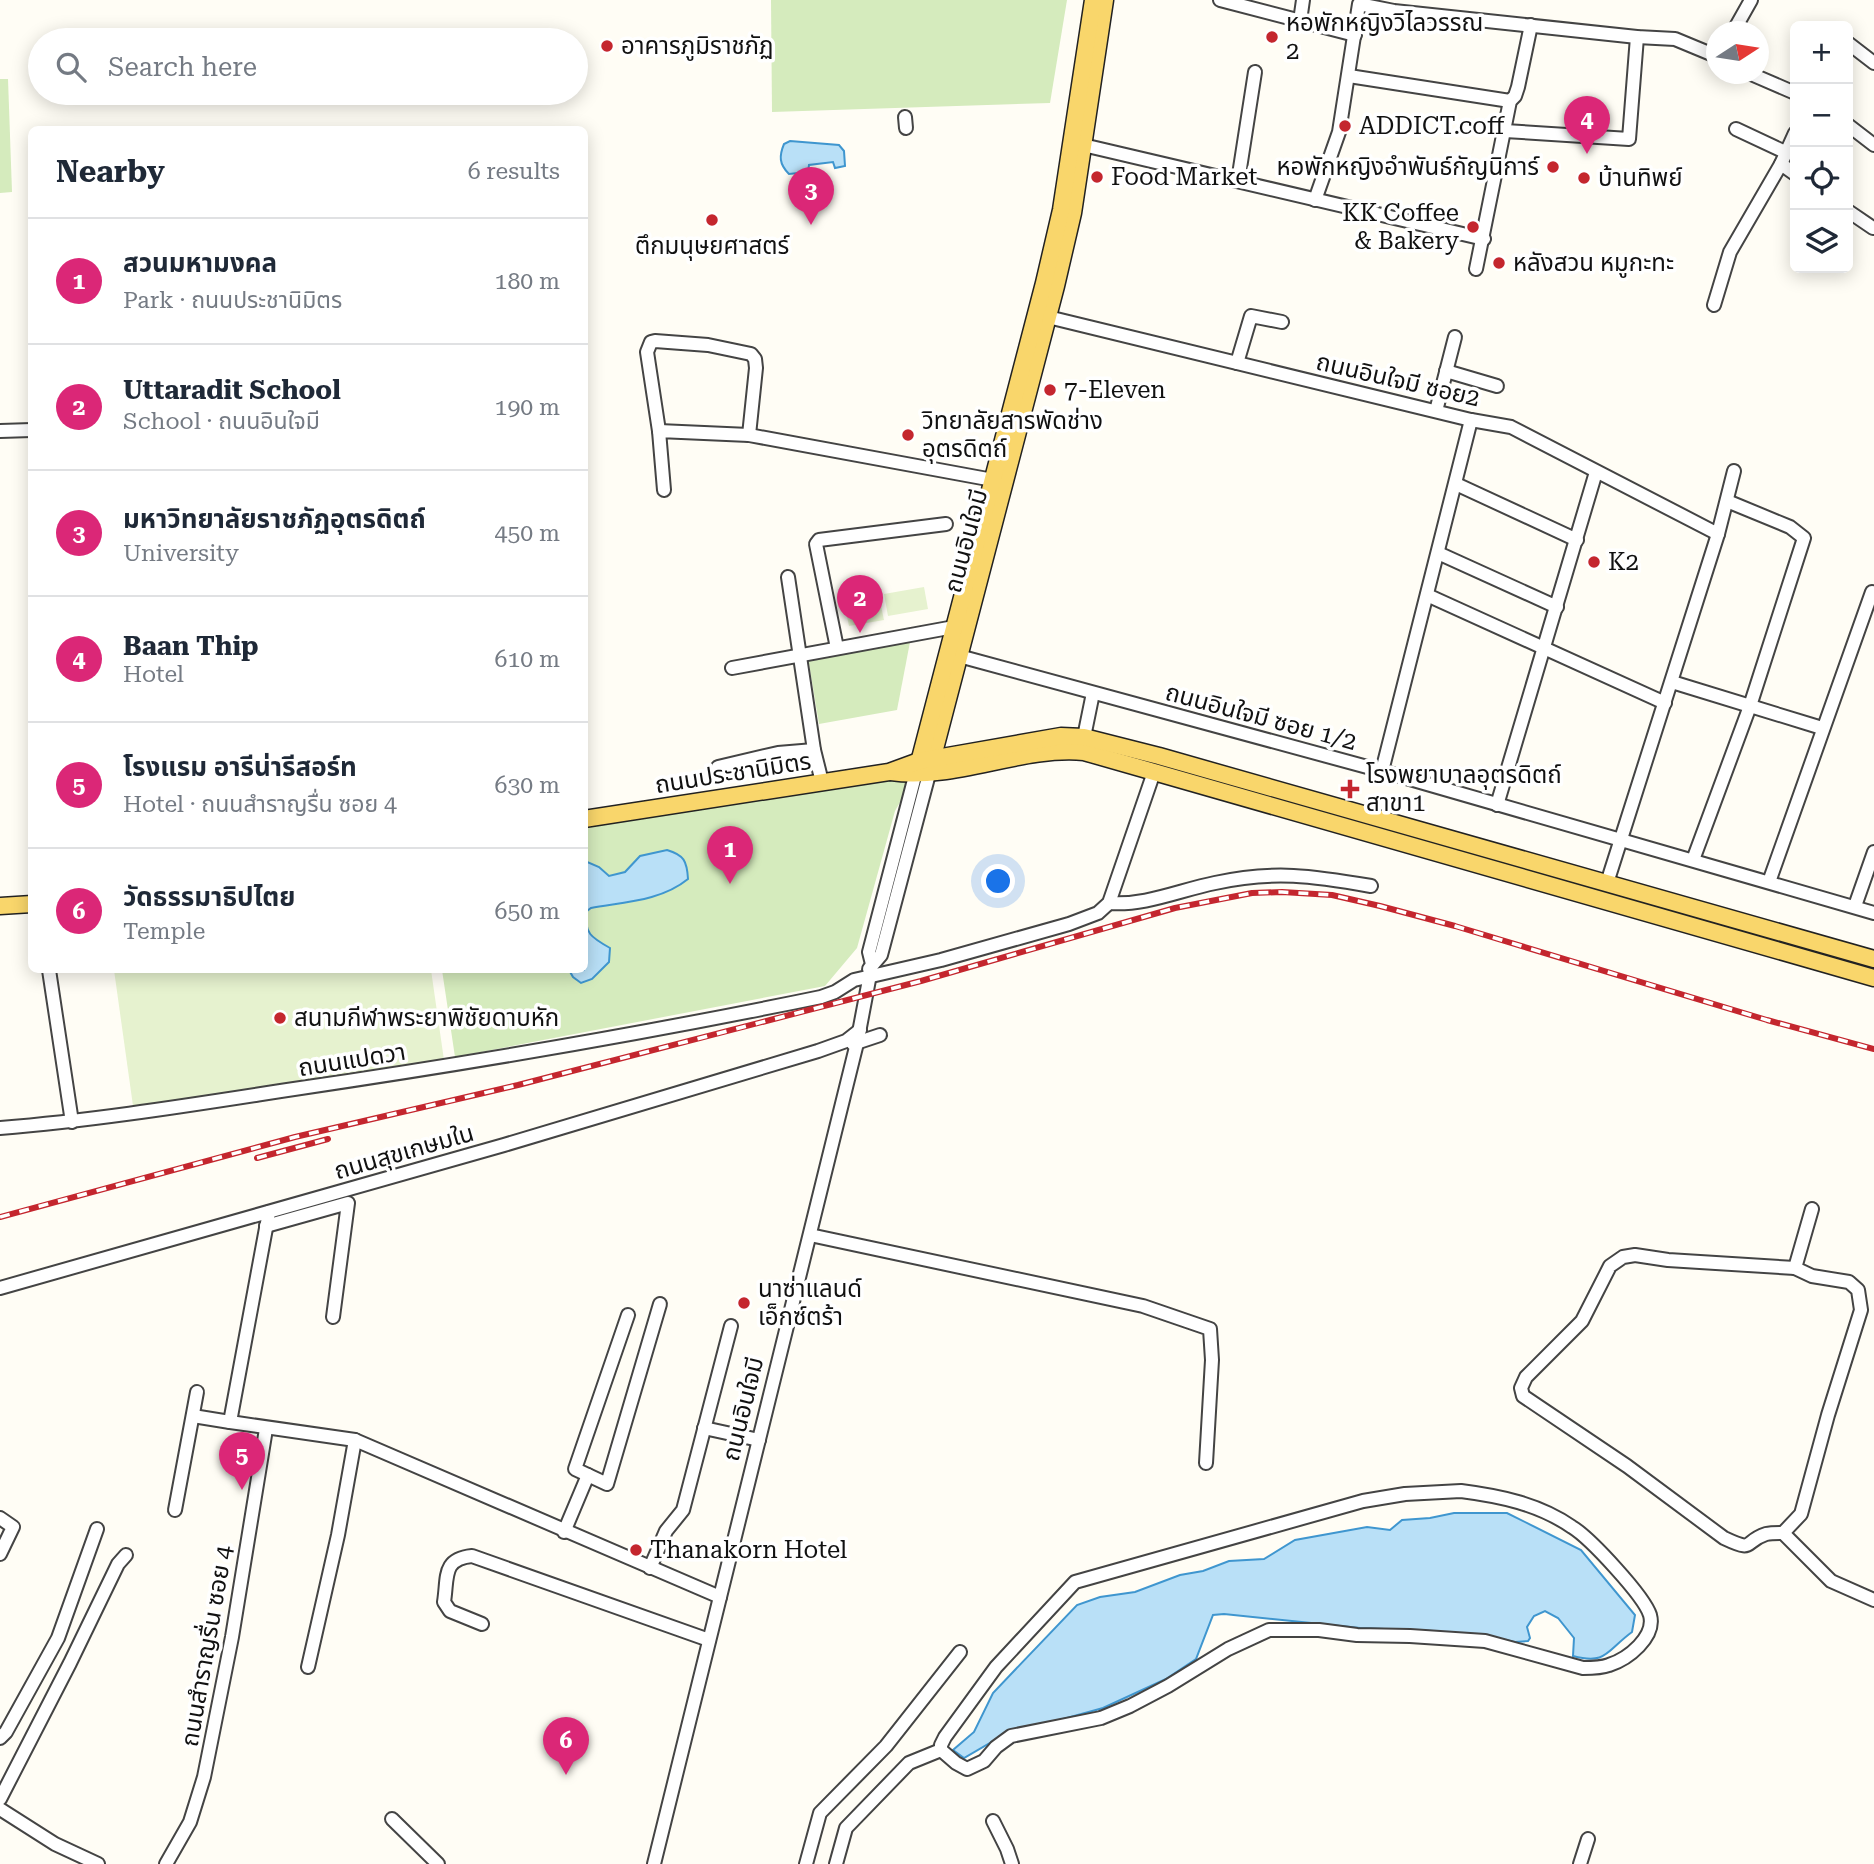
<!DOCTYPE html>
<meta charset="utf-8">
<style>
:root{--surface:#fff;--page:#f2f2f3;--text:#1f2937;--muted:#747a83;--line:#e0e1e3;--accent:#db2777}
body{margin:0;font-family:"Roboto Serif","Noto Sans Thai",serif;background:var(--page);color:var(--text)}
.controls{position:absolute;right:21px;top:21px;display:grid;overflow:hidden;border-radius:10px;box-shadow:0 4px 18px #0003}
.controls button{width:63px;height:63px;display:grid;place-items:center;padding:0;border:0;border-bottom:2px solid var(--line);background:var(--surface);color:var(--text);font:35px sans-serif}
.compass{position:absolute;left:1706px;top:21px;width:63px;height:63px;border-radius:50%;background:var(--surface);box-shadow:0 4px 18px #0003;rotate:78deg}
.you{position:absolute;left:999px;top:882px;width:24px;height:24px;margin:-18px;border:5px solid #fff;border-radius:50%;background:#1a73e8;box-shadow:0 0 0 10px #1a73e833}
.badge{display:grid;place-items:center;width:46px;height:46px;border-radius:50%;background:var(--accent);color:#fff;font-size:23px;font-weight:700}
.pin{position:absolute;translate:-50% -58px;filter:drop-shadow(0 2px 4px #0008)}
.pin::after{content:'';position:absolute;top:37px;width:24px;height:21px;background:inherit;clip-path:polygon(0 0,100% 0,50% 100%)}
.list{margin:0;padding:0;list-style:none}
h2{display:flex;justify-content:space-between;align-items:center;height:91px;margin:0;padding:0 28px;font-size:30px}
h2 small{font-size:23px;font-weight:400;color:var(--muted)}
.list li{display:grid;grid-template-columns:46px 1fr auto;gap:21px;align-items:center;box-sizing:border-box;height:126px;padding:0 28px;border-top:2px solid var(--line)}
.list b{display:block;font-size:26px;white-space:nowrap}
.list p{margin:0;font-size:23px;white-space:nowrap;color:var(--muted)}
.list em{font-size:23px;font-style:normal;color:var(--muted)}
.icon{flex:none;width:38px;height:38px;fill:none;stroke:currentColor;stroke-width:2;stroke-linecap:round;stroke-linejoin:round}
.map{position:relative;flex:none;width:1874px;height:1864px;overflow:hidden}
.search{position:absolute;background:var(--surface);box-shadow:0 4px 18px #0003;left:28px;top:28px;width:560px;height:77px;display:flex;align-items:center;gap:18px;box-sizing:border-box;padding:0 24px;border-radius:38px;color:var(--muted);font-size:26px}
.panel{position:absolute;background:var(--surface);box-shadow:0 4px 18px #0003;left:28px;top:126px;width:560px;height:847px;border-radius:10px}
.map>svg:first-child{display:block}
.green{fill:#d5ebbd}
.pitch{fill:#e6f2cf}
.water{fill:#b9e0f7;stroke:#3f96cf;stroke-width:2}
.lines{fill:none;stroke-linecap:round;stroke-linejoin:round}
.minor-casing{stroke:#444;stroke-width:16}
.major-casing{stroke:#222;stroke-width:19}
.minor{stroke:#fff;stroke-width:12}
.major{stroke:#f9d66b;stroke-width:16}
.rail-casing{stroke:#c4262e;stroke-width:6}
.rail{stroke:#fff;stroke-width:3.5;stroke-dasharray:10;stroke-linecap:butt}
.poi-dot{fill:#c4262e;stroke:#fff;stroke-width:2.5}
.labels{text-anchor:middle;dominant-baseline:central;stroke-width:7;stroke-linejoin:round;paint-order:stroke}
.poi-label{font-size:24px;fill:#111;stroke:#fff;text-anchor:start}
.street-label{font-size:24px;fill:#111;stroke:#fff}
</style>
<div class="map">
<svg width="1874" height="1864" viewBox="0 0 1874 1864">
<rect width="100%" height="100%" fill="#fffdf5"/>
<!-- green -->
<g class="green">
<polygon points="771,0 1067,0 1050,103 772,112"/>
<polygon points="0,79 8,79 12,192 0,193"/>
<polygon points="910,642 897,710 819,724 808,658"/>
<polygon points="915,776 895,811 857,948 825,986 455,1057 442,970 584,970 585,820"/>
</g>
<!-- pitch -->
<g class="pitch">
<polygon points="876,582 884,620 849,626 841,588"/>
<polygon points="924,587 928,609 888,616 884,594"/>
<polygon points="114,970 431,970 445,1067 134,1113"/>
</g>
<!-- water -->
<g class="water">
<path d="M790 141 839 145 844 151 845 166 835 168 833 162 809 165 808 172 789 174C779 164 779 156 784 144Z"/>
<path d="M667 850C684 855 687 861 688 879 661 901 624 902 591 908L587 911C583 933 592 938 610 948L609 962 592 979 581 983 573 977 569 970H584L585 861 599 867 609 876 625 872 640 856Z"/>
<path d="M1454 1513H1507L1581 1550 1635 1615 1632 1632C1606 1651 1607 1665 1573 1656L1574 1638 1558 1618 1545 1611 1534 1616 1527 1627 1530 1638 1528 1641 1515 1642 1491 1637 1433 1631 1360 1628 1224 1614 1213 1615 1196 1659 1166 1679 1103 1708 1002 1736 964 1758 953 1750 974 1732 993 1693 1077 1605 1100 1597 1135 1592 1180 1575 1203 1571 1229 1561 1264 1559 1295 1540 1367 1527 1390 1530 1402 1520 1430 1518Z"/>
</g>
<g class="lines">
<!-- minor casing -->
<g class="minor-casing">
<g id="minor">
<polyline points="1220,0 1355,35"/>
<polyline points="1300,21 1303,0"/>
<polyline points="1733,32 1751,0"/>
<polyline points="1848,43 1874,63"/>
<polyline points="1751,74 1795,93"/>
<polyline points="1349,76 1510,101"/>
<polyline points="905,117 906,128"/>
<polyline points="1848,125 1874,145"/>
<polyline points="1736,129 1785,152"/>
<polyline points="1505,131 1629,139 1637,37"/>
<polyline points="1083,145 1484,239"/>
<polyline points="1781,164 1795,174"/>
<polyline points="1238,181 1255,72"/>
<polyline points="1315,200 1339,132 1359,4 1394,11 1637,37 1675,39 1716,56"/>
<polyline points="1848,211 1873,228"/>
<polyline points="1476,269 1510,101 1515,96 1518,87 1531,25"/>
<polyline points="1714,305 1730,252 1781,164 1795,133"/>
<polyline points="1048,317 1471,420 1511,427 1718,534"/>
<polyline points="1237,363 1251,316 1282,322"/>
<polyline points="1446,371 1497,386"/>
<polyline points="1436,411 1455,337"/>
<polyline points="0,431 32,430"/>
<polyline points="659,431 647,352 651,342 655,341 708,345 751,354 755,359 756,368 749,435"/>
<polyline points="1456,484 1577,540"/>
<polyline points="664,490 659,431 749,435 993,480"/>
<polyline points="1438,553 1557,607"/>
<polyline points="788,577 814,750 822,782"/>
<polyline points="1427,595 1665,703"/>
<polyline points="837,648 816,544 819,540 946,524"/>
<polyline points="959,656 1382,771 1874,913"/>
<polyline points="732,668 954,627"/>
<polyline points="1672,682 1822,728"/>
<polyline points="1084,737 1093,693"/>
<polyline points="718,767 778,753 814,750"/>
<polyline points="1382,771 1471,420"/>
<polyline points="1497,805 1596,472"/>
<polyline points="1693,860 1750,706 1804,538 1790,527 1727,501"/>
<polyline points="1769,882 1872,592"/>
<polyline points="1607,883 1718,534 1734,471"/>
<path d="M1109 903C1145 906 1180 890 1215 883 1274 870 1313 876 1371 886"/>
<polyline points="1855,906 1874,852"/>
<polyline points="869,969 881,955 929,774"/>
<polyline points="49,970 72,1122"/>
<polyline points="853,1044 880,1035"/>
<path d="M0 1128C99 1120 196 1104 294 1089 471 1063 647 1033 821 997L835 992 854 980 941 960 1069 924 1098 913 1109 903 1154 772"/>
<polyline points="1812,1209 1795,1268 1812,1276 1849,1282 1858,1290 1861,1310 1828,1415 1801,1514 1783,1533 1831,1581 1874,1600"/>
<polyline points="269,1212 230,1422 355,1440 720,1597"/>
<polyline points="266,1226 348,1203 333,1317"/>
<polyline points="810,1235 1143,1306 1210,1329 1212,1360 1206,1463"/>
<polyline points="0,1288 504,1145 818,1051 846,1041 860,1030"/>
<polyline points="628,1315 575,1469 607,1484 660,1304"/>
<polyline points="193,1416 230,1422"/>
<polyline points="704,1428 759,1440"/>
<path d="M1461 1491C1500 1496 1539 1504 1572 1527 1590 1538 1644 1596 1650 1615 1656 1637 1628 1659 1609 1665 1601 1668 1592 1668 1583 1668L1485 1641 1410 1636 1357 1635 1319 1630H1269L1228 1649 1168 1686 1130 1706 1101 1718 1011 1736 996 1747 984 1761 967 1769 956 1763 941 1750V1745L945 1737 996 1667 1075 1582 1363 1501 1405 1494Z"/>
<polyline points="175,1510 197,1392"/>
<polyline points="0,1518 13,1527 0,1554"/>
<polyline points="564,1532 588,1475"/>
<path d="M1783 1533C1778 1533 1771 1533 1766 1534 1742 1542 1756 1553 1724 1538L1627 1466 1523 1396 1521 1388 1526 1377 1582 1321 1610 1266 1623 1257 1635 1255 1668 1260 1795 1268"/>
<polyline points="650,1568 666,1531 683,1510 731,1326"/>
<path d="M482 1624 450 1611 444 1602C448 1577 442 1559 472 1556L709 1640"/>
<polyline points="308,1667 338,1535 355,1440"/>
<polyline points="0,1738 6,1732 58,1638 97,1529"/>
<polyline points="0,1799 70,1663 118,1564 126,1555"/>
<polyline points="0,1809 55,1844 98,1864"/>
<polyline points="392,1819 438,1864"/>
<polyline points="993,1821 1007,1849 1012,1864"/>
<polyline points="166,1864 190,1822 204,1777 232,1637 266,1429"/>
<polyline points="654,1864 857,1043 872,964 869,952 915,776"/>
<polyline points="806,1864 820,1813 886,1746 960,1652"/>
<polyline points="836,1864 846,1828 909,1763 941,1750"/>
<polyline points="1580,1864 1588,1839"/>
</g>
</g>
<!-- major casing -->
<g class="major-casing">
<g id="major">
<polyline points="930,768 1056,286 1073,213 1105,0"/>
<polyline points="917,770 1044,283 1061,210 1093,0"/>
<path d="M891 772C955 781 1021 746 1084 752L1874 978"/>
<polyline points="584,819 889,772 919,761 1061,736 1084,737 1159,756 1874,959"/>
<polyline points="0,906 32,904"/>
</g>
</g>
<!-- minor -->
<use href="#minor" class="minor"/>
<!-- major -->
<use href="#major" class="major"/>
<!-- rail casing -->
<g class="rail-casing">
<g id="rail">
<polyline points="257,1158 328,1139"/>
<polyline points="0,1217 295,1137 518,1085 921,981 1175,908 1252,893 1282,892 1332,895 1380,906 1455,926 1767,1020 1874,1049"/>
</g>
</g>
<!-- rail -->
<use href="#rail" class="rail"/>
</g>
<!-- markers -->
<g class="poi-dot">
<circle cx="1272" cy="37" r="7"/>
<circle cx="607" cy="46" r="7"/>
<circle cx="1345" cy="126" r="7"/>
<circle cx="1553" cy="167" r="7"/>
<circle cx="1097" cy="177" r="7"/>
<circle cx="1584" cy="178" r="7"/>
<circle cx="712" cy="220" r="7"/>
<circle cx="1473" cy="227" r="7"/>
<circle cx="1499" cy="263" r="7"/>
<circle cx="1050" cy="390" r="7"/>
<circle cx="908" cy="435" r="7"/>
<circle cx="1594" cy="562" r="7"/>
<path d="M1346.5 778.5h7v7h7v7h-7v7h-7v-7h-7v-7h7z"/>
<circle cx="280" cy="1018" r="7"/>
<circle cx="744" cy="1303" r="7"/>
<circle cx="636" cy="1550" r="7"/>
</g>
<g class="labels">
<!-- poi labels -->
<g class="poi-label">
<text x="1286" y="23">หอพักหญิงวิไลวรรณ<tspan x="1286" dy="28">2</tspan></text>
<text x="621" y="46">อาคารภูมิราชภัฏ</text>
<text x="1359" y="126">ADDICT.coff</text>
<text x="1539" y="167" text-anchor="end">หอพักหญิงอำพันธ์กัญนิการ์</text>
<text x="1111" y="177">Food Market</text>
<text x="1598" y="178">บ้านทิพย์</text>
<text x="1459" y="213" text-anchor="end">KK Coffee<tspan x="1459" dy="28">&amp; Bakery</tspan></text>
<text x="712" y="246" text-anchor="middle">ตึกมนุษยศาสตร์</text>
<text x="1513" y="263">หลังสวน หมูกะทะ</text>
<text x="1064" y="390">7-Eleven</text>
<text x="922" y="421">วิทยาลัยสารพัดช่าง<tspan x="922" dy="28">อุตรดิตถ์</tspan></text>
<text x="1608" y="562">K2</text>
<text x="1366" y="775">โรงพยาบาลอุตรดิตถ์<tspan x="1366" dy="28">สาขา1</tspan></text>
<text x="294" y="1018">สนามกีฬาพระยาพิชัยดาบหัก</text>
<text x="758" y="1289">นาซ่าแลนด์<tspan x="758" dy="28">เอ็กซ์ตร้า</tspan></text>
<text x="650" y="1550">Thanakorn Hotel</text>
</g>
<!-- street labels -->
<g class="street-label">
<text transform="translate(1398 380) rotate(13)">ถนนอินใจมี ซอย2</text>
<text transform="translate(966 541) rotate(-75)">ถนนอินใจมี</text>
<text transform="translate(1261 717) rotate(15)">ถนนอินใจมี ซอย 1/2</text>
<text transform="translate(733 773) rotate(-9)">ถนนประชานิมิตร</text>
<text transform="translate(352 1060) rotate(-9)">ถนนแปดวา</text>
<text transform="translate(404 1152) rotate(-16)">ถนนสุขเกษมใน</text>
<text transform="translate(743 1409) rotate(-76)">ถนนอินใจมี</text>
<text transform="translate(207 1646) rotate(-80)">ถนนสำราญรื่น ซอย 4</text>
</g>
</g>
</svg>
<div class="controls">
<button>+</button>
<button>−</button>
<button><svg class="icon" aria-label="locate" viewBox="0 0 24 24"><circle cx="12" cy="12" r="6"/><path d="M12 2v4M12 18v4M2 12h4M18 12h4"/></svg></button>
<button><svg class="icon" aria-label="layers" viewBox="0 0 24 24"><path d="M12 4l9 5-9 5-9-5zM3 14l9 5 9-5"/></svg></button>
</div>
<svg class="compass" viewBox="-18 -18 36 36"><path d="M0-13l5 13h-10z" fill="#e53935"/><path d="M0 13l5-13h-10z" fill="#747a83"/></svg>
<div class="you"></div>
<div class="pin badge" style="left:730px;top:884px">1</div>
<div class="pin badge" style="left:860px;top:633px">2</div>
<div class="pin badge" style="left:811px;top:225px">3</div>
<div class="pin badge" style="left:1587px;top:154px">4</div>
<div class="pin badge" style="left:242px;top:1490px">5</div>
<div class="pin badge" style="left:566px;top:1775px">6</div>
<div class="search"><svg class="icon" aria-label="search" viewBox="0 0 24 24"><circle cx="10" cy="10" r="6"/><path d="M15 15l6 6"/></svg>Search here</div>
<section class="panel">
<h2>Nearby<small>6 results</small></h2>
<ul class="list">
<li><span class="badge">1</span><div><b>สวนมหามงคล</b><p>Park · ถนนประชานิมิตร</p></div><em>180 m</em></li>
<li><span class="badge">2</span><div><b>Uttaradit School</b><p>School · ถนนอินใจมี</p></div><em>190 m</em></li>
<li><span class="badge">3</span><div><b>มหาวิทยาลัยราชภัฏอุตรดิตถ์</b><p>University</p></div><em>450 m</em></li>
<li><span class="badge">4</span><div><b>Baan Thip</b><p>Hotel</p></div><em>610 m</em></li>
<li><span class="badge">5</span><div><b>โรงแรม อารีน่ารีสอร์ท</b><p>Hotel · ถนนสำราญรื่น ซอย 4</p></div><em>630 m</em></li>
<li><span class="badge">6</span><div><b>วัดธรรมาธิปไตย</b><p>Temple</p></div><em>650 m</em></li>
</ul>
</section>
</div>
